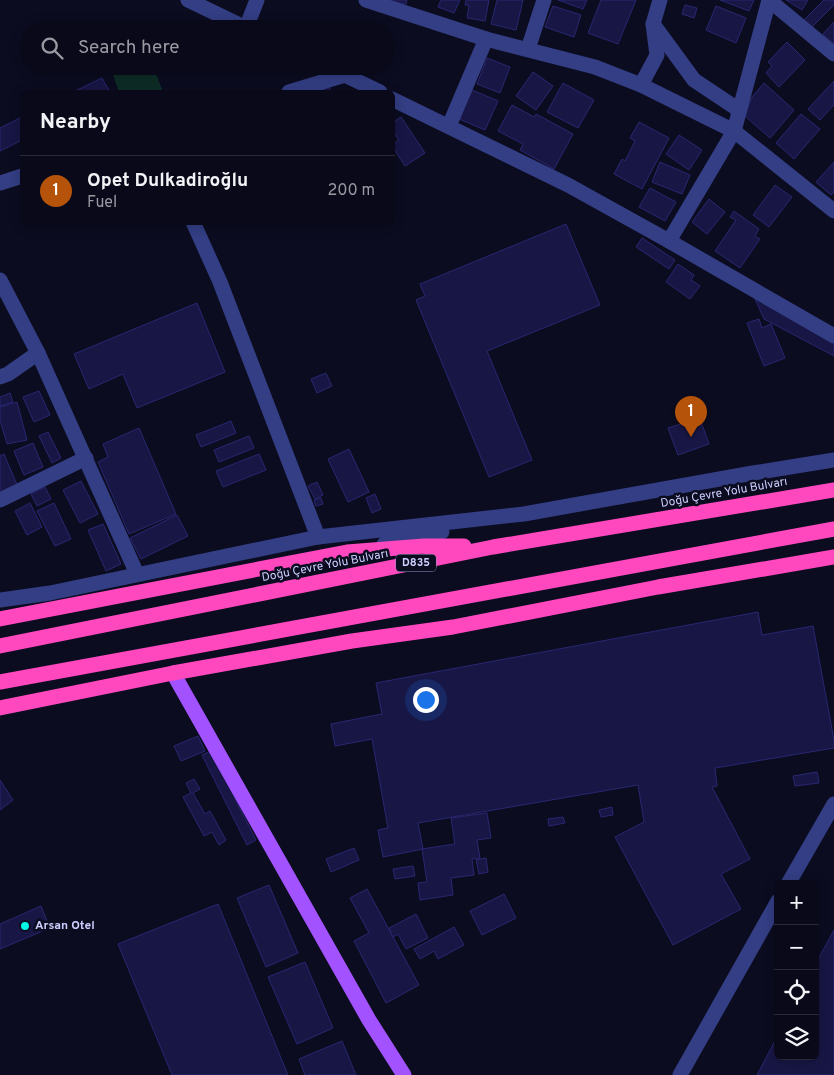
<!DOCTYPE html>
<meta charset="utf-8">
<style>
:root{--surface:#090919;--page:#171726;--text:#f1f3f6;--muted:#999aa2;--line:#292a38;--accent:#b45309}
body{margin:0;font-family:Overpass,sans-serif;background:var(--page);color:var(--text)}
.controls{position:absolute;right:15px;bottom:15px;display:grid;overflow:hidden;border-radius:8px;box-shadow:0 2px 12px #0003}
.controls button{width:45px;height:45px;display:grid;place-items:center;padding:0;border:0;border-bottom:1px solid var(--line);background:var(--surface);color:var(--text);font:25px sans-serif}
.you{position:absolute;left:425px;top:699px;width:18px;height:18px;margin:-12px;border:4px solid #fff;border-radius:50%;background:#1a73e8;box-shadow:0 0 0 8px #1a73e833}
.badge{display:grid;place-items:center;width:32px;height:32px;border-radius:50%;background:var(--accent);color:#fff;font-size:16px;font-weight:700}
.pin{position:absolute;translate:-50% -41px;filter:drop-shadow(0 1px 2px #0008)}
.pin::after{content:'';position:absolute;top:26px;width:18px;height:15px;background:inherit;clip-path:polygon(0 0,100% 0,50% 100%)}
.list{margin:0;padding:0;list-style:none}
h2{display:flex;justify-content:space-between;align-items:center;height:65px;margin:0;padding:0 20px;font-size:21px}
h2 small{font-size:16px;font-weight:400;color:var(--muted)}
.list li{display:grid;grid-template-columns:32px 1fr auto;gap:15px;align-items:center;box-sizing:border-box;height:70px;padding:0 20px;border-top:1px solid var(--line)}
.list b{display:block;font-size:19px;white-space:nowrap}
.list p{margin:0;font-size:16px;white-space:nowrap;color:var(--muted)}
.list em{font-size:16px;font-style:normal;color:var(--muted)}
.icon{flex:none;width:28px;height:28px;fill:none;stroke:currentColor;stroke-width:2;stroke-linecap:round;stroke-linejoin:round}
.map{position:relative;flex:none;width:834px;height:1075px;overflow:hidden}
.search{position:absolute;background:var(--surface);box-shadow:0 2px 12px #0003;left:20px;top:20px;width:375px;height:55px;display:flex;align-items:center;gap:12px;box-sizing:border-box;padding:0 18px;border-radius:28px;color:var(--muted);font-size:19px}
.panel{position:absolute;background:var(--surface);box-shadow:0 2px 12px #0003;left:20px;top:90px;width:375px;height:135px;border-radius:8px}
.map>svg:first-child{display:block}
.green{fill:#0e2c26}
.building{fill:#181644;stroke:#292771}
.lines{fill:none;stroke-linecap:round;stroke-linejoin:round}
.minor{stroke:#333e84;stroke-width:15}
.major{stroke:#a253ff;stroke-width:15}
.highway{stroke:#ff47be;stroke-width:15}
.poi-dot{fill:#00f7e6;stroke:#0c0c21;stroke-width:2}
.labels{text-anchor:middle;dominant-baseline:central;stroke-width:5;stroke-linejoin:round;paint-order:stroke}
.shield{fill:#0c0c21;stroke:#9294bc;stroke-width:1}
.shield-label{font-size:11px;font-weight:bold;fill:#cccfff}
.street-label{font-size:12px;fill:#cccfff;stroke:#0c0c21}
.poi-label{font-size:12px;font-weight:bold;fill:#cccfff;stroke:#0c0c21;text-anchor:start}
</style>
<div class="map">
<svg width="834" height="1075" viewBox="0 0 834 1075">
<rect width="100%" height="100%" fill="#0c0c21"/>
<!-- green -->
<polygon class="green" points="110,66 153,66 163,92 119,92"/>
<!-- building -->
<g class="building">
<polygon points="385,0 407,0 406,4"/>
<polygon points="441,0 460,0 454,13 438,7"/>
<polygon points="466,0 489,0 485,21 467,18 469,5 465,5"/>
<polygon points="497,0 523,0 516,30 491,24"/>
<polygon points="558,0 587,0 583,9"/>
<polygon points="601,0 636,0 618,44 588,33"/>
<polygon points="720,0 754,0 749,11"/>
<polygon points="786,0 808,0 802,10"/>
<polygon points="824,0 834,0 834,5 810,29 802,22"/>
<polygon points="685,5 697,8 694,18 682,14"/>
<polygon points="553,6 581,15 574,37 545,27"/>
<polygon points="716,6 746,18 736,43 706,30"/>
<polygon points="834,22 834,44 823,34"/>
<polygon points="787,42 805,60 779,87 766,73 772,66 768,62"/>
<polygon points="487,58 510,67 500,93 477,84"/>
<polygon points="533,72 553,86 536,110 516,96"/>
<polygon points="102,78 110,92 73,92"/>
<polygon points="834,81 834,105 820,120 808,109"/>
<polygon points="563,83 594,100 578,128 547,112"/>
<polygon points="764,83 794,110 770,138 745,116 752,97"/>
<polygon points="329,87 331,92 317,92"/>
<polygon points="472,90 498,101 485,130 459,119"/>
<polygon points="512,105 534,117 536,114 573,134 554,169 520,150 523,144 498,131"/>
<polygon points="801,114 820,129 794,159 776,143"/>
<polygon points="22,117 22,140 0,151 0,128"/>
<polygon points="401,117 425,153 405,166 392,146 392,145 399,140 392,131 392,123"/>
<polygon points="639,122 669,138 642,189 614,174 622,159 625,161 635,141 630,138"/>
<polygon points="679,135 702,150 689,170 666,154"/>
<polygon points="660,162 690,175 682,194 652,182"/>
<polygon points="834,162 834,192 831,195 816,182"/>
<polygon points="775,185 792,197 769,227 753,215"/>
<polygon points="650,188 676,202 665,221 639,207"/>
<polygon points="709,199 725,212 707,234 692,222"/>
<polygon points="734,211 759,229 755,236 760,239 740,268 715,251 736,220 730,217"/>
<polygon points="566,224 600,305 487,351 532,460 489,477 416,300 425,296 420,284"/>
<polygon points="642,238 675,260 669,269 636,247"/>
<polygon points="678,264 694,275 691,280 700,286 690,299 666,282"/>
<polygon points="755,299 834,340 834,356 764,319"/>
<polygon points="197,303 225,372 137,408 123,374 89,389 74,354"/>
<polygon points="759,319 762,328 771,324 785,358 764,366 747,323"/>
<polygon points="326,373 332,386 317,393 311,379"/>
<polygon points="39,391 50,415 34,422 23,397"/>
<polygon points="10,393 13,402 0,406 0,397"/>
<polygon points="17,402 27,440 7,444 0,420 0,407"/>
<polygon points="696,408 709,444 678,455 668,428 687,422 684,412"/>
<polygon points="231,421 236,433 201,447 196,435"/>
<polygon points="139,428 176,514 129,534 98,462 108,457 103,444"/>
<polygon points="48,432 61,458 52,463 39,436"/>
<polygon points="249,436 254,448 219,462 214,450"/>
<polygon points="33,443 43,467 24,475 14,451"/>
<polygon points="349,449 369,492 348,502 328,459"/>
<polygon points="4,454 18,487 0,495 0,456"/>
<polygon points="259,454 266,470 223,487 216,471"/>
<polygon points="81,481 98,514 80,523 63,490"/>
<polygon points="317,482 323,495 315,499 308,486"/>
<polygon points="45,487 51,499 37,506 31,494"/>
<polygon points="375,494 381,509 372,513 366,498"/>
<polygon points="321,498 323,504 316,506 314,500"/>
<polygon points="30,503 42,527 27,535 15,511"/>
<polygon points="54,503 71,539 55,546 37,511"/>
<polygon points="177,515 188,536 141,559 130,538"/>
<polygon points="103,524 121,564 106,571 88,530"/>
<polygon points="758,612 762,635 813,626 834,740 834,748 715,768 717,786 712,787 750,859 721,874 741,909 673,945 615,837 644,822 638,785 418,823 423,849 383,857 378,830 388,828 372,739 335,746 331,724 382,714 376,683"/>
<polygon points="198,736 205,751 181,761 174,746"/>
<polygon points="211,751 256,840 247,845 202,755"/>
<polygon points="817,772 819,783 795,786 793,776"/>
<polygon points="194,779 200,789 193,793 205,814 210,811 226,840 219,845 212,832 204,836 183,797 191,793 186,783"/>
<polygon points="0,780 13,800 0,810"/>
<polygon points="612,807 613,815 601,817 599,810"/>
<polygon points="487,813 491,838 477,840 480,858 472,859 474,875 451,878 453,895 420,900 418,883 427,882 422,849 455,844 451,818"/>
<polygon points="563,817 565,823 549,826 548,819"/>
<polygon points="354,848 359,860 331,872 326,859"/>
<polygon points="486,858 488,872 479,874 476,860"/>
<polygon points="413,866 415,876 395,879 393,869"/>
<polygon points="269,885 298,953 266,967 237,898"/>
<polygon points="367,889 419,985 386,1003 354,941 369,933 350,898"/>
<polygon points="504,894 516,918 482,935 470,911"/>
<polygon points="218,904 288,1075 172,1075 118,944"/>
<polygon points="41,906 50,928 0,949 0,924"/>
<polygon points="416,914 428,938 406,949 398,934 393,937 389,928"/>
<polygon points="454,927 464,945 438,959 434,951 420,959 414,949"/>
<polygon points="834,930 834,1075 757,1075 778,1035 778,1056 815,1056 815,965"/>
<polygon points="305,962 333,1028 297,1044 268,977"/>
<polygon points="342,1041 356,1075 305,1075 299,1059"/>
</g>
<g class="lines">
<!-- minor -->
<g class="minor">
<polyline points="188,0 248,29"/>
<polyline points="366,0 486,39 595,67 641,85 734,131 834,211"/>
<polyline points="769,0 834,54"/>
<polyline points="653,24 694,80 739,110"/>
<polyline points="246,28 257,0"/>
<polyline points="528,49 544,0"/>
<polyline points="326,66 380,92"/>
<polyline points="641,85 657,55 653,24 660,0"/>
<polyline points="289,92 345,75"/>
<polyline points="392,99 568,185 669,241 734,131 769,0"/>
<polyline points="449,126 486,39"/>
<polyline points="0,183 22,176"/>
<polyline points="193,222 220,282 318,537"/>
<polyline points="669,241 834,336"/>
<polyline points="0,280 38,353 137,574"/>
<polyline points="0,377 8,374 38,353"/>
<polyline points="0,500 86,458"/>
<polyline points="384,544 442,532"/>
<polyline points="0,600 50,593 318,537 524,514 753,473 834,460"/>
<polyline points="788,884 834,804"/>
<polyline points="680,1075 778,901"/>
</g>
<!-- major -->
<polyline class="major" points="173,673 369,1020 404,1075"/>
<!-- highway -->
<g class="highway">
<polyline points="0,619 347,552 424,546 464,546"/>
<polyline points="0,646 493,547 834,490"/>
<polyline points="0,682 834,529"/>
<polyline points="0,708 173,673 352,641 453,627 658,587 834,557"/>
</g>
</g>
<!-- markers -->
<circle class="poi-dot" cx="25" cy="926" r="5"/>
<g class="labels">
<!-- shield labels -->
<rect class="shield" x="396" y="554.5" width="40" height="17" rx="4"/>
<g class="shield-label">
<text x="416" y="563">D835</text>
</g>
<!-- street labels -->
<g class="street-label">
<text transform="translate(724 493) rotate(-10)">Doğu Çevre Yolu Bulvarı</text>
<text transform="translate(325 566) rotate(-11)">Doğu Çevre Yolu Bulvarı</text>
</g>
<!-- poi labels -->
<g class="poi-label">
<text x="35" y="926">Arsan Otel</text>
</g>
</g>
</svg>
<div class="controls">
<button>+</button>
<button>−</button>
<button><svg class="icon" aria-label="locate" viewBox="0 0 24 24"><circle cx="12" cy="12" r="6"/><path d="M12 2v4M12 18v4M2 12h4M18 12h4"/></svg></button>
<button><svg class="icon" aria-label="layers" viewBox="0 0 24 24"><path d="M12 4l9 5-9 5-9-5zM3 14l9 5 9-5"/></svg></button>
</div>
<div class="you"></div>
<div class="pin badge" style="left:691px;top:437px">1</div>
<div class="search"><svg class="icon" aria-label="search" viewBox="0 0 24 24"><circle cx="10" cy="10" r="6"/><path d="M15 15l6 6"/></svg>Search here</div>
<section class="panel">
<h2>Nearby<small></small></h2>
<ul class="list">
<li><span class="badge">1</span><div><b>Opet Dulkadiroğlu</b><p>Fuel</p></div><em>200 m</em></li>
</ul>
</section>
</div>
